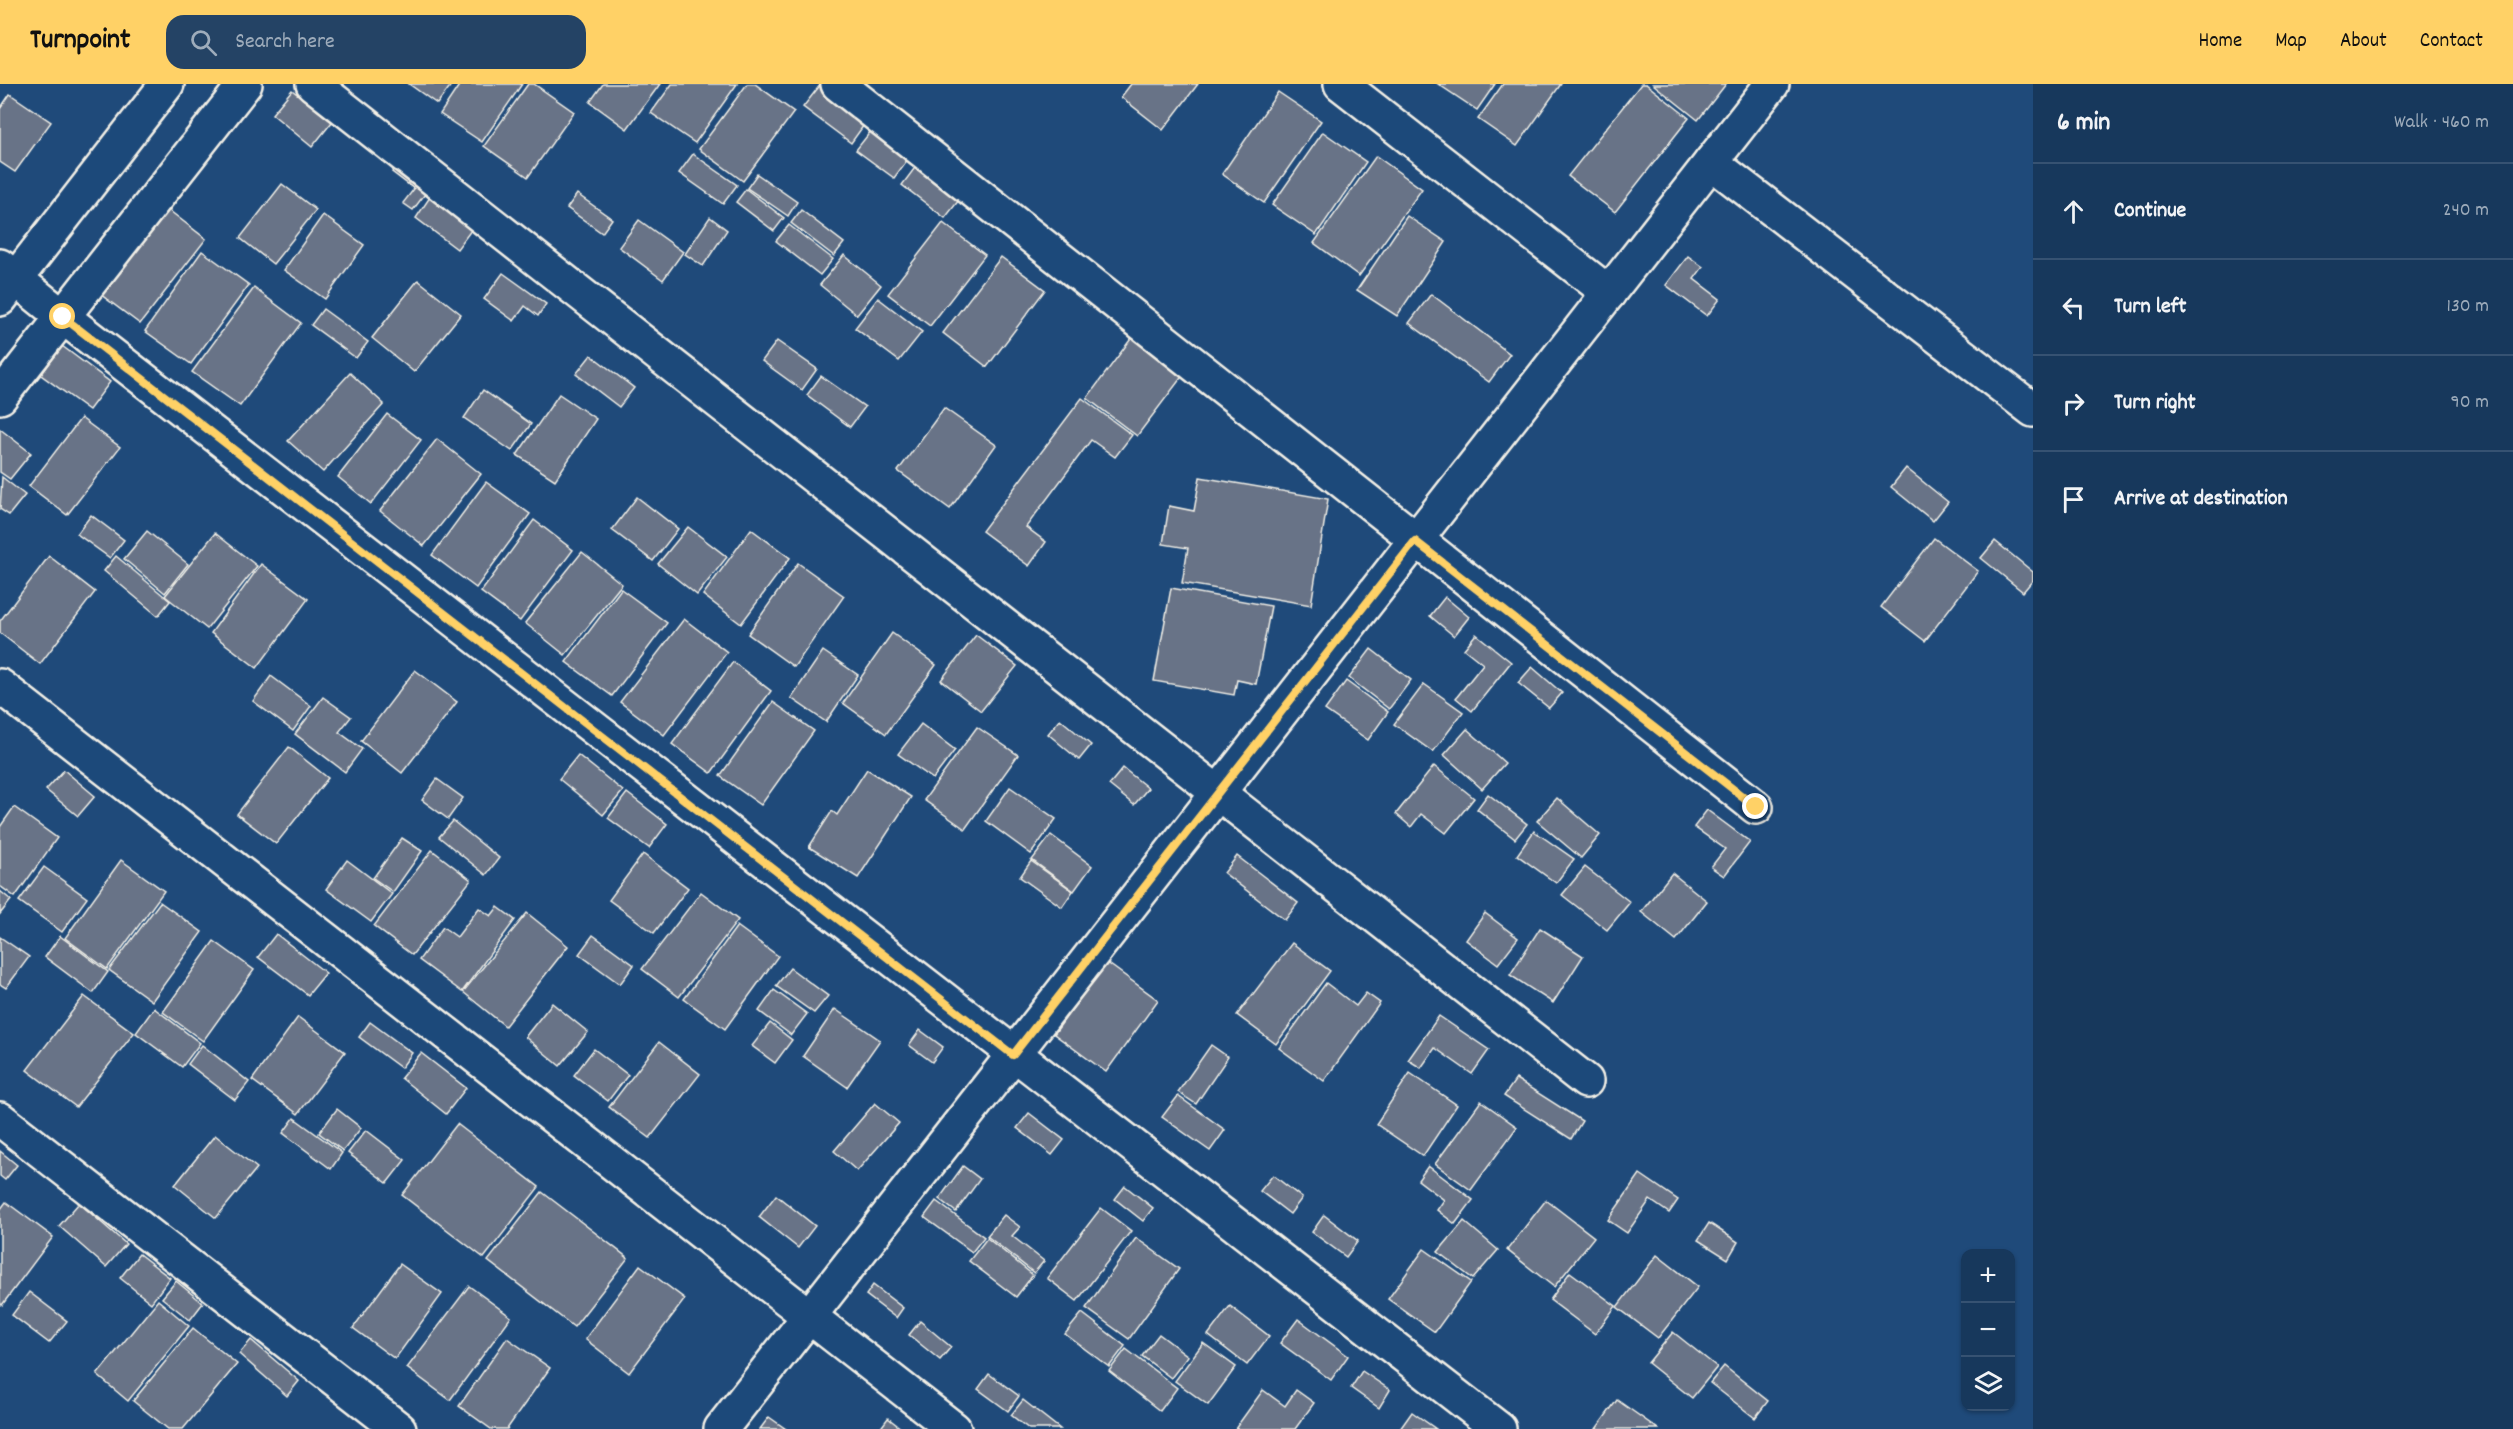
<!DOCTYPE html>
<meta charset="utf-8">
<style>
:root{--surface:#17385c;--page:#244365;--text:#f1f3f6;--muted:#9eacbb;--line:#365272;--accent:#ffd166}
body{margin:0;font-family:Dekko,sans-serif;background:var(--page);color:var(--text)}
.controls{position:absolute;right:18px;bottom:18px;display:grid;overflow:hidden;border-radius:12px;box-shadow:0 2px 4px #0004}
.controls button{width:54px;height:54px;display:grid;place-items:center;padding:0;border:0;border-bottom:2px solid var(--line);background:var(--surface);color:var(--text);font:30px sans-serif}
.stop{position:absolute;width:18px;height:18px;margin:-14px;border:4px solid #ffd166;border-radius:50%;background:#fff}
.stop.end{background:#ffd166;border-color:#fff;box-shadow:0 2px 6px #0008}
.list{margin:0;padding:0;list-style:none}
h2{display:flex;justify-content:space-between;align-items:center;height:78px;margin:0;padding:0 24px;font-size:26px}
h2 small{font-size:20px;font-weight:400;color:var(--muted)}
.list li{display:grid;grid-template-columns:39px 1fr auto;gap:18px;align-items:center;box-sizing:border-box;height:96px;padding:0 24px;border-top:2px solid var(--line)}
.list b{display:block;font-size:22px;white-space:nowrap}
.list em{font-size:20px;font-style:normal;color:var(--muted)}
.icon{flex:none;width:33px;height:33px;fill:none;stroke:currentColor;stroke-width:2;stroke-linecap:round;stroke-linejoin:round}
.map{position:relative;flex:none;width:2033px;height:1345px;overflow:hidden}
header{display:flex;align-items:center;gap:36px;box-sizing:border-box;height:84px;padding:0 30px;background:var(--accent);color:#111}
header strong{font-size:28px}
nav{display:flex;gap:33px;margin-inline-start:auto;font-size:21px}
.search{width:420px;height:54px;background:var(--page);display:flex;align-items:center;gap:15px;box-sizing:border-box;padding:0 21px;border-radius:18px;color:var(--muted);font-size:22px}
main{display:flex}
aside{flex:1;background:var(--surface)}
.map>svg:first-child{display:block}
.building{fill:#687387;stroke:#f4f1e8;stroke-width:1.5}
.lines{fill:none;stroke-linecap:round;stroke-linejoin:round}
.minor-casing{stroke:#f4f1e8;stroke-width:38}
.minor{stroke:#1f4a7a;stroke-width:33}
.route{stroke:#ffd166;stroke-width:8}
</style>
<header>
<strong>Turnpoint</strong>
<div class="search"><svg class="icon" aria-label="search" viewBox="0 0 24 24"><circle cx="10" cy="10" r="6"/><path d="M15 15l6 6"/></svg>Search here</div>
<nav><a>Home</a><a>Map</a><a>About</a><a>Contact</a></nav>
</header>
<main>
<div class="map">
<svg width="2033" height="1345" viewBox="0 0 2033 1345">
<rect width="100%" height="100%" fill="#1f4a7a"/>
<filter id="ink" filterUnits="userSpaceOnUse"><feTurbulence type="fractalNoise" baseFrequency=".0167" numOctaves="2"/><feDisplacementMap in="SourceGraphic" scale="12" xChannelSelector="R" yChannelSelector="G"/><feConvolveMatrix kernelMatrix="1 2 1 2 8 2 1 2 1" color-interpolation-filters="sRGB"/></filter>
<g filter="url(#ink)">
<!-- building -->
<g class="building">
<polygon points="409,0 452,0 437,20"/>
<polygon points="460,0 522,0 482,58 440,30"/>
<polygon points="528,0 534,0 574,28 528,93 484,62"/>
<polygon points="603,0 660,0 627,45 590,18"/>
<polygon points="672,0 737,0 695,59 651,29"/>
<polygon points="747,0 755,0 794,28 743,97 699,65"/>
<polygon points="821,0 825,0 869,34 851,59 803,23"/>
<polygon points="1131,0 1198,0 1163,46 1121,13"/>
<polygon points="1438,0 1495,0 1477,26"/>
<polygon points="1503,0 1561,0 1517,62 1478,35"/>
<polygon points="1641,0 1646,0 1689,34 1615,128 1568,92"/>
<polygon points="1653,0 1726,0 1698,36"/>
<polygon points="292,6 332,38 312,63 272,30"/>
<polygon points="1278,8 1321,37 1264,119 1222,90"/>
<polygon points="10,10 51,38 15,88 0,78 0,25"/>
<polygon points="874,43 911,71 894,94 856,66"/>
<polygon points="1323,48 1366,78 1316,151 1272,121"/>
<polygon points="693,70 737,101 723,120 679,89"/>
<polygon points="1376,72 1422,105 1359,192 1314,159"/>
<polygon points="920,77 963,111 945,134 902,101"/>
<polygon points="399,78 431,102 413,126 403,119 414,105 392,88"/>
<polygon points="757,90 797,118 788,132 747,104"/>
<polygon points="282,100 316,126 273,180 240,154"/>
<polygon points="746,105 784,134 774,147 736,118"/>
<polygon points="577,110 612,135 602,149 567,124"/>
<polygon points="430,113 472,145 457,165 416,134"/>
<polygon points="166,124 206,155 140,240 100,210"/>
<polygon points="801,126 844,159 834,172 791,139"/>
<polygon points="323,131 364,161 325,215 284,186"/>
<polygon points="1407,132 1446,158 1397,232 1357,206"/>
<polygon points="710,133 727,146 703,182 685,170"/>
<polygon points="639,136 683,168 663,196 619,163"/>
<polygon points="943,139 985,171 930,242 888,210"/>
<polygon points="789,141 833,175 820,191 776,157"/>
<polygon points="202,167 249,201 191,280 145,247"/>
<polygon points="844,171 881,201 857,231 820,201"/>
<polygon points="1688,172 1703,183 1694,195 1720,215 1707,232 1666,201"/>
<polygon points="1001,173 1045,206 987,283 943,249"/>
<polygon points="503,189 546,220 538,232 525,222 514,237 484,215"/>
<polygon points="418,196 461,230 414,288 372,254"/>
<polygon points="254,204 301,239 240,322 192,288"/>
<polygon points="1431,210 1510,270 1489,298 1409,239"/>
<polygon points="878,214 922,248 899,277 855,244"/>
<polygon points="323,225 368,258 356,274 311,241"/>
<polygon points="1133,252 1184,290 1137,352 1087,314"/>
<polygon points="777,257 817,285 802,306 762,277"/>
<polygon points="62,262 110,298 89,326 41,291"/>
<polygon points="591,271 634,304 619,323 576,290"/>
<polygon points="350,289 384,320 323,388 288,357"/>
<polygon points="821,292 865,323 850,343 807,311"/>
<polygon points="483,306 531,340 512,367 464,334"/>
<polygon points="559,310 596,335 555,396 517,371"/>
<polygon points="1082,314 1132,351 1115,373 1091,356 1026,443 1046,458 1029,482 982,447"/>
<polygon points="944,324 996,361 950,425 898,387"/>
<polygon points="387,330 421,356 371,420 338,393"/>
<polygon points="81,334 120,363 67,431 29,402"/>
<polygon points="0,345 31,369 10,395 0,388"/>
<polygon points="437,355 481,390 424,462 380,427"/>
<polygon points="1906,384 1948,418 1933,437 1891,403"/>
<polygon points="2,393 25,411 9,431 0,425"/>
<polygon points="1200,393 1328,415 1311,521 1182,499 1188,464 1163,460 1169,422 1194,427"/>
<polygon points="486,398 530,430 476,504 432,471"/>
<polygon points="637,413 678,445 653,477 612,446"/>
<polygon points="91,431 124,456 110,474 77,450"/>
<polygon points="534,436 573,466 520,537 481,508"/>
<polygon points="688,443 727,473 697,511 658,480"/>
<polygon points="751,445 790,474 741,540 703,511"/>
<polygon points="147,447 188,480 165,509 124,475"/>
<polygon points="215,449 257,482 207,545 165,512"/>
<polygon points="1934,454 1978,487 1925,557 1881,523"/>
<polygon points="1995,457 2033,488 2033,496 2023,508 1981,474"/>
<polygon points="582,468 622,500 565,571 525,539"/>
<polygon points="49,472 95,508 40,580 0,549 0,537"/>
<polygon points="116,472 170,517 158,532 104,487"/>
<polygon points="798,479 844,512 794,583 748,550"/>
<polygon points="261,480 308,515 257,584 211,549"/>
<polygon points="1171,504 1271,522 1256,600 1237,596 1234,611 1154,597"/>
<polygon points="621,505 667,539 612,612 566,578"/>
<polygon points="1445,513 1469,533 1454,552 1430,532"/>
<polygon points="684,535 727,568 664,651 620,618"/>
<polygon points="892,549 936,581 886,650 843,619"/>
<polygon points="1476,550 1511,578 1472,627 1456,614 1483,580 1464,565"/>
<polygon points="976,551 1017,582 981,627 941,596"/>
<polygon points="1371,565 1411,596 1389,625 1349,594"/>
<polygon points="823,567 858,591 826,638 791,614"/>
<polygon points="733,578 771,607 711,689 672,660"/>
<polygon points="1532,583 1562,609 1549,624 1518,599"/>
<polygon points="415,586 457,618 402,689 361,657"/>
<polygon points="271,592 311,622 293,647 253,617"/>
<polygon points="1346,597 1388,628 1368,656 1325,626"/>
<polygon points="1424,600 1463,628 1433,668 1394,640"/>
<polygon points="323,613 351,633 339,648 362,665 345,688 295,650"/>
<polygon points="773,618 814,647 761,721 720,692"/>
<polygon points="1060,635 1091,661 1079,676 1048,650"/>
<polygon points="921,640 955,666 933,695 898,670"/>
<polygon points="977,643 1018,671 965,745 924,716"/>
<polygon points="1467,645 1505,679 1482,705 1444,671"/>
<polygon points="289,663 328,694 276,760 237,730"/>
<polygon points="578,671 623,707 603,731 559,695"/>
<polygon points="1434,682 1474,714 1446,749 1421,730 1411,743 1396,730"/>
<polygon points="1123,684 1148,704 1134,721 1109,701"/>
<polygon points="867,685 911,713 858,794 809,763 832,727 837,731"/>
<polygon points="64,686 95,712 78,732 46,706"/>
<polygon points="437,695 463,714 448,735 422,716"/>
<polygon points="1010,703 1056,735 1031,770 986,737"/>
<polygon points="627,709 667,740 649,764 608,734"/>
<polygon points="1488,710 1527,740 1515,755 1477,725"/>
<polygon points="1557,714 1600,751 1581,774 1537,737"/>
<polygon points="14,723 57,754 15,813 0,802 0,743"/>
<polygon points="1707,726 1750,758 1724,792 1711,783 1725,765 1694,743"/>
<polygon points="453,737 499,774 486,791 439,753"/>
<polygon points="1534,747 1574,775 1556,799 1517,771"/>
<polygon points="1051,751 1092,782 1074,807 1032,776"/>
<polygon points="402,754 422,767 393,808 373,794"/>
<polygon points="432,766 471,796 412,871 374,842"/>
<polygon points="643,770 688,804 654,849 609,816"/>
<polygon points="1237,772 1298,819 1285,836 1224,789"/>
<polygon points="121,776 164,807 107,885 65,854"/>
<polygon points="347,776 392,810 371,838 326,805"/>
<polygon points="1031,777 1073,807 1062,823 1020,793"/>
<polygon points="44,783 87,814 62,848 19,817"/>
<polygon points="1585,783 1630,818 1607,846 1562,811"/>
<polygon points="1672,789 1707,817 1676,856 1641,828"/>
<polygon points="0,807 11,816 0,830"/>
<polygon points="701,808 738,836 679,913 642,885"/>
<polygon points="160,818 202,848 152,917 109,886"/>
<polygon points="498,823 515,836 462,908 419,876 443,843 457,853 479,824 491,832"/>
<polygon points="527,829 568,862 505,942 463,908"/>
<polygon points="1485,829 1518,854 1498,880 1466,856"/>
<polygon points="737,842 778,872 725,945 684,915"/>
<polygon points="1540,844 1583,872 1553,919 1510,891"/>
<polygon points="276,850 326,889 308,911 258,873"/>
<polygon points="593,851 634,881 620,900 579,870"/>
<polygon points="60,852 108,888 93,909 45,873"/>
<polygon points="0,853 29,873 6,904 0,900"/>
<polygon points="214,857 254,886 203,957 163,928"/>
<polygon points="1292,859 1330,887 1276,960 1237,931"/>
<polygon points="1106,878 1158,916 1106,988 1054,950"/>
<polygon points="790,884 828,912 814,929 776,902"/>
<polygon points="1326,899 1356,922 1366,909 1380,919 1324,997 1279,964"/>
<polygon points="774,906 807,930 791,951 759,927"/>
<polygon points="84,912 134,949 76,1023 27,986"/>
<polygon points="552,919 588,948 560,982 525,953"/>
<polygon points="154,924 200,959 182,983 136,949"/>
<polygon points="835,925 880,956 847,1003 803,972"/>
<polygon points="1439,932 1489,966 1472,990 1435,964 1421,984 1408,976"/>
<polygon points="298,933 345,968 298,1030 252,996"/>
<polygon points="370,938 412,969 401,984 359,953"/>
<polygon points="770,939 792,956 775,979 752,962"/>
<polygon points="920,946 943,963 932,978 909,961"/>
<polygon points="659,958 700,990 650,1054 609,1023"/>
<polygon points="202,961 249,998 235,1016 188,980"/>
<polygon points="1211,961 1228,973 1196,1020 1178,1008"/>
<polygon points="594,965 628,991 608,1017 574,991"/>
<polygon points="421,969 466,1004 446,1030 401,994"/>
<polygon points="1410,989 1457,1021 1423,1072 1376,1040"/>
<polygon points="1516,995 1582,1037 1571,1055 1504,1012"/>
<polygon points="1178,1012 1225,1046 1210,1067 1162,1033"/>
<polygon points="1481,1017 1517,1043 1471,1106 1435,1080"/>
<polygon points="875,1019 899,1039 857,1087 834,1067"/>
<polygon points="337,1025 361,1044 343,1067 319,1049"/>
<polygon points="1029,1029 1064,1056 1052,1071 1017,1044"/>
<polygon points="294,1034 342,1069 331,1085 283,1049"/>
<polygon points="457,1040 539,1103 484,1174 402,1111"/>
<polygon points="366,1046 405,1076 387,1099 348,1069"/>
<polygon points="215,1051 257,1084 216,1134 175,1101"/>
<polygon points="0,1067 17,1081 5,1096 0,1092"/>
<polygon points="963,1082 980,1095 956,1128 939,1115"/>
<polygon points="1428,1082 1473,1116 1455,1140 1437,1126 1444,1116 1418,1096"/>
<polygon points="1640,1090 1678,1116 1669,1129 1650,1116 1627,1149 1608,1136"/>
<polygon points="1273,1091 1302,1114 1290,1130 1260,1107"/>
<polygon points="1125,1102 1153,1124 1143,1137 1115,1115"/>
<polygon points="542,1108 628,1174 574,1243 488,1177"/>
<polygon points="776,1111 815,1142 798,1164 759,1133"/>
<polygon points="1546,1116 1594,1153 1554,1203 1507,1166"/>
<polygon points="936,1117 984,1153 972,1168 924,1133"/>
<polygon points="6,1118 53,1153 2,1221 0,1219 0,1126"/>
<polygon points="79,1119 126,1160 106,1183 59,1142"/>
<polygon points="1101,1124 1131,1147 1077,1217 1047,1194"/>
<polygon points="1004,1131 1020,1143 1012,1152 1044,1177 1034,1189 987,1152"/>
<polygon points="1324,1131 1358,1157 1346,1173 1312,1148"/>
<polygon points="1464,1137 1498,1166 1473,1195 1438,1168"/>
<polygon points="1709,1139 1738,1158 1728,1175 1698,1156"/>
<polygon points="987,1154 1033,1191 1016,1213 969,1177"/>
<polygon points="1136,1154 1179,1185 1129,1255 1086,1224"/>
<polygon points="1424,1165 1471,1198 1435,1248 1388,1215"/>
<polygon points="139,1170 170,1194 151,1219 120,1194"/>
<polygon points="1657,1171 1698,1203 1658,1254 1617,1223"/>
<polygon points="400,1180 442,1210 395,1275 353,1244"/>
<polygon points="640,1181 685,1215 629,1289 585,1255"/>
<polygon points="1570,1188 1616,1222 1595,1250 1550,1216"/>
<polygon points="176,1197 203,1219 190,1236 162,1214"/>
<polygon points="873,1201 903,1224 896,1234 866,1211"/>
<polygon points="469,1202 511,1233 450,1316 407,1284"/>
<polygon points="29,1208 67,1237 49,1259 12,1231"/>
<polygon points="158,1216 189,1242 128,1317 97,1291"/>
<polygon points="1230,1222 1269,1252 1247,1281 1208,1251"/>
<polygon points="1082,1229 1125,1262 1109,1283 1065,1250"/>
<polygon points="1298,1235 1348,1272 1331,1296 1280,1259"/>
<polygon points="920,1237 951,1263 940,1276 909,1251"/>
<polygon points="193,1244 237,1280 183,1345 168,1345 133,1317"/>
<polygon points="1673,1248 1717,1283 1692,1314 1648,1279"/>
<polygon points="1159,1250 1188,1272 1171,1294 1142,1272"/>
<polygon points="507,1254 550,1284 507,1345 491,1345 459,1322"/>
<polygon points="251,1256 299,1297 287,1312 239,1270"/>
<polygon points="1203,1259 1236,1283 1208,1321 1175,1297"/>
<polygon points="1126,1265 1177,1304 1160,1327 1109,1287"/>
<polygon points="1724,1282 1768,1317 1755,1334 1710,1299"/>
<polygon points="1362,1287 1390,1306 1379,1324 1351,1304"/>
<polygon points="989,1290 1019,1312 1008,1327 978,1305"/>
<polygon points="1263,1306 1285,1322 1296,1306 1314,1319 1295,1345 1235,1345"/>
<polygon points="1023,1316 1060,1345 1029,1345 1011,1331"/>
<polygon points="1617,1316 1658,1345 1596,1345"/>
<polygon points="1412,1328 1436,1345 1400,1345"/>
<polygon points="769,1333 786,1345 760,1345"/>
<polygon points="888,1334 902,1345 880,1345"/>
</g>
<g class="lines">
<!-- minor casing -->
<g class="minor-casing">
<g id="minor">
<polyline points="313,0 1586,997"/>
<polyline points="838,0 1756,723"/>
<polyline points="1341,0 1609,209"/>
<polyline points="1711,78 2033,326"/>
<polyline points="0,182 63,233 1499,1345"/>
<polyline points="0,215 167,0"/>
<polyline points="0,313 245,0"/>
<polyline points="0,602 954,1345"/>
<polyline points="0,1035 399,1345"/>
<polyline points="721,1345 1772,0"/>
</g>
</g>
<!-- minor -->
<use href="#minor" class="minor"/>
</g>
</g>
<g class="lines" filter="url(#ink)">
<!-- route -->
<polyline class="route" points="63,233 1013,971 1415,457 1756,723"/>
</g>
</svg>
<div class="controls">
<button>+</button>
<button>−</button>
<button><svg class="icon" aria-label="layers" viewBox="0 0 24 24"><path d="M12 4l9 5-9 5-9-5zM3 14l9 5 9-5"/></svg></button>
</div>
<div class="stop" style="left:63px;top:233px"></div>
<div class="stop end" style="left:1756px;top:723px"></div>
</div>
<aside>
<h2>6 min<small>Walk · 460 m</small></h2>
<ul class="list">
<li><svg class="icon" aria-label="ahead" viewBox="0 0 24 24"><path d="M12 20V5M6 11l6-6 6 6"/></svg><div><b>Continue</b></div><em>240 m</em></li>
<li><svg class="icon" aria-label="left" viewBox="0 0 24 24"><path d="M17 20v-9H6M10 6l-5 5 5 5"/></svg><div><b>Turn left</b></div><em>130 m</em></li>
<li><svg class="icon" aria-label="right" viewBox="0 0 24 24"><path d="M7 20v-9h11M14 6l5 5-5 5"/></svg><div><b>Turn right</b></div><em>90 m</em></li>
<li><svg class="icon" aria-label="arrive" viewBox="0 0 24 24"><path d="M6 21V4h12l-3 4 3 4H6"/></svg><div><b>Arrive at destination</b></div></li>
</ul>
</aside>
</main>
